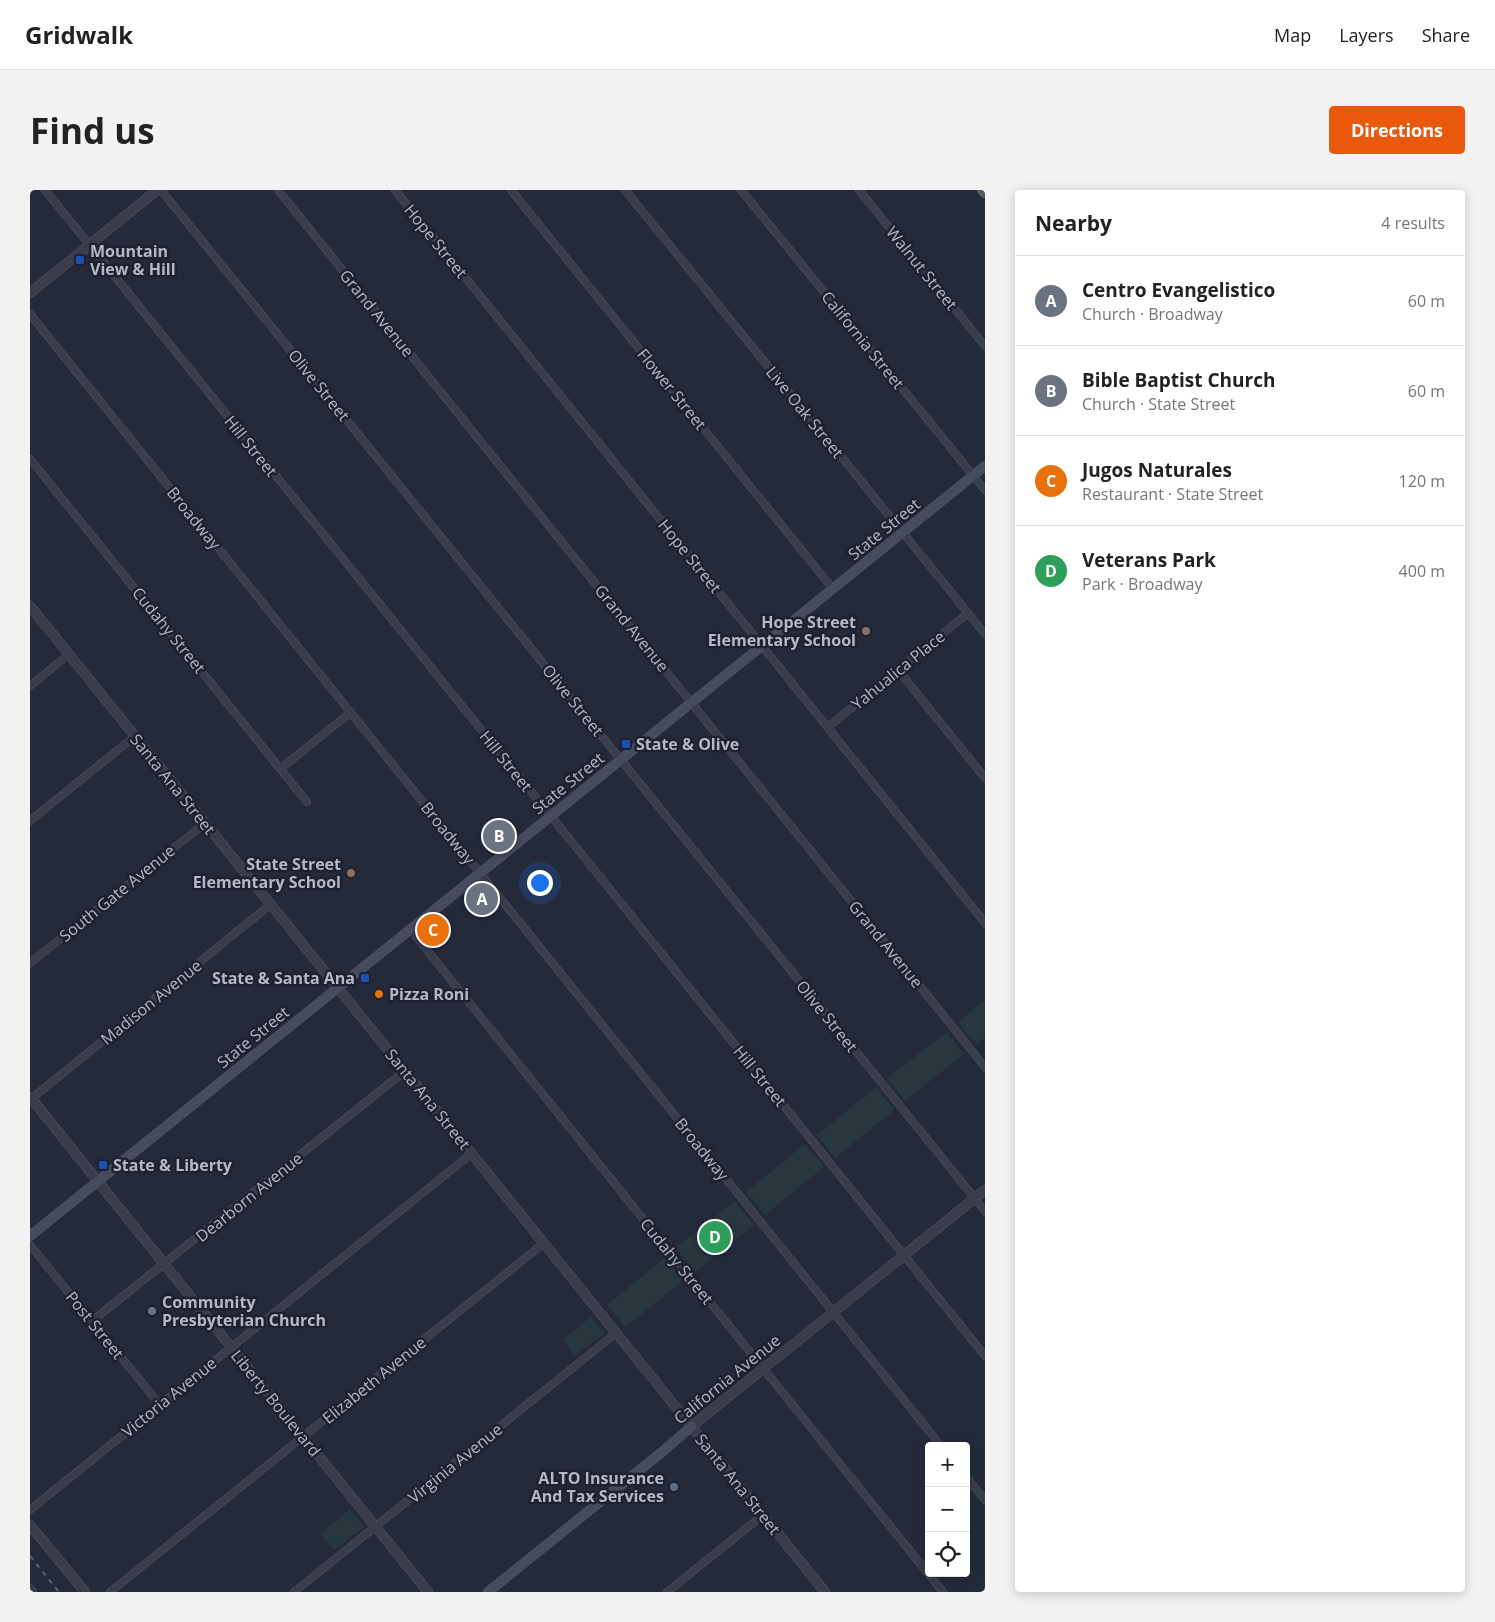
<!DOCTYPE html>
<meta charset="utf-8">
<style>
:root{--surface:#fff;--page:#f2f2f2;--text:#222;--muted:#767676;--line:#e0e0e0;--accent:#ea580c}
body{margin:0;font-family:"Open Sans",sans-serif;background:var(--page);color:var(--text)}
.controls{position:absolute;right:15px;bottom:15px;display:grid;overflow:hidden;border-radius:5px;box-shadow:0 2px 12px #0003}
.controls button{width:45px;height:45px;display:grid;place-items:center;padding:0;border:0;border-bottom:1px solid var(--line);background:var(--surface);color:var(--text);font:25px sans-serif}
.you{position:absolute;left:509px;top:692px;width:18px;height:18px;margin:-12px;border:4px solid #fff;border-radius:50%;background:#1a73e8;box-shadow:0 0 0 8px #1a73e833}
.badge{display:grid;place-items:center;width:32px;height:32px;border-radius:50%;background:var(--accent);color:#fff;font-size:16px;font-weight:700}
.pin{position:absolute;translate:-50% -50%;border:2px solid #fff;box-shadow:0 1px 5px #0006}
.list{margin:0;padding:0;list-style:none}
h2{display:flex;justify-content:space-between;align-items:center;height:65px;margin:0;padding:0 20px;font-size:21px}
h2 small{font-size:16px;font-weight:400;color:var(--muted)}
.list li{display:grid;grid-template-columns:32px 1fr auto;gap:15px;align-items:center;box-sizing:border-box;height:90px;padding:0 20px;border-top:1px solid var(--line)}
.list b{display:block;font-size:19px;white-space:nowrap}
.list p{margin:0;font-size:16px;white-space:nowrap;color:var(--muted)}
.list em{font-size:16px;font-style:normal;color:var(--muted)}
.icon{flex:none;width:28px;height:28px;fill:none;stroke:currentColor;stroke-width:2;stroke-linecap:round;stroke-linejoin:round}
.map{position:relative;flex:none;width:955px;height:1402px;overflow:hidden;border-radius:5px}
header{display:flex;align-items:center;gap:30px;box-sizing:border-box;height:70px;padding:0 25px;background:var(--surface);border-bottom:1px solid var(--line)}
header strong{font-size:24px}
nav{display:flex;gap:28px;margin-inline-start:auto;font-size:18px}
.intro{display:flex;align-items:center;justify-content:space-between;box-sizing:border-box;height:120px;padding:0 30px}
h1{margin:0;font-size:35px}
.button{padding:12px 22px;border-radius:5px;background:var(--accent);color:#fff;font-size:18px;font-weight:700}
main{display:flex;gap:30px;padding:0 30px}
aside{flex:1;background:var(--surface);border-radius:5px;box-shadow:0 2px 12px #0003}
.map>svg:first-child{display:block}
.green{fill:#28373d}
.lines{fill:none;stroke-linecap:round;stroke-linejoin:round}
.minor-casing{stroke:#545766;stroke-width:8}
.tertiary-casing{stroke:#545766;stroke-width:10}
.secondary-casing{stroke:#545766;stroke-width:10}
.primary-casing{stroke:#424554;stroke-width:11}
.minor{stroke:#393c4b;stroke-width:7}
.tertiary{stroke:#393c4b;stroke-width:9}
.secondary{stroke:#474b5e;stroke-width:9}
.primary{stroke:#575b6b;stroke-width:10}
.rail{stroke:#5b5f72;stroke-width:2;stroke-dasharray:5 5;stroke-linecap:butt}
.transit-dot{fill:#1a4fb4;stroke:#1e2130;stroke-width:2}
.education-dot{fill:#8d6e63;stroke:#1e2130;stroke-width:2}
.food-dot{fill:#e8710a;stroke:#1e2130;stroke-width:2}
.worship-dot{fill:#6b7280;stroke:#1e2130;stroke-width:2}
.service-dot{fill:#5c6f8a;stroke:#1e2130;stroke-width:2}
.labels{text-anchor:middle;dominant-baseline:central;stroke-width:5;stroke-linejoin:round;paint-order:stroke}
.street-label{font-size:16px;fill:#b4b7c6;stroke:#1e2130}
.poi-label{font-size:16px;font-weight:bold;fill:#b4b7c6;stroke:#1e2130;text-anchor:start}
</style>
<header>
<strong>Gridwalk</strong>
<nav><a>Map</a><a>Layers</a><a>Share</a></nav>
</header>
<div class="intro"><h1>Find us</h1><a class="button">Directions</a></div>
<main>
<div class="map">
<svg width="955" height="1402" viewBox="0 0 955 1402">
<rect width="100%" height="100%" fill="#252a3b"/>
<!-- green -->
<g class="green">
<polygon points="955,810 955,847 946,854 928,832"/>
<polygon points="917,842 934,864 875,911 857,888"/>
<polygon points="846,897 864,920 805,968 787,945"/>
<polygon points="775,954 794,977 735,1025 716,1002"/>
<polygon points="705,1011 724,1035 665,1082 646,1058"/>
<polygon points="635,1068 653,1091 595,1137 577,1115"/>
<polygon points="561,1127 574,1143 545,1166 533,1150"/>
<polygon points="320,1319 334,1337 304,1360 290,1344"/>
</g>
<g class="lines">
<!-- minor casing -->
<g class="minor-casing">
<g id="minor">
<polyline points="15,0 521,626 955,1166"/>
<polyline points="131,0 955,1021"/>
<polyline points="248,0 955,877"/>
<polyline points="365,0 955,733"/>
<polyline points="481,0 803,399"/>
<polyline points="595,0 955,444"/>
<polyline points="711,0 955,300"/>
<polyline points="829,0 955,156"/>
<polyline points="0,124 911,1256"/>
<polyline points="0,269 277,612"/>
<polyline points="868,480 955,588"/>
<polyline points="0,496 39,464"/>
<polyline points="798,537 938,423"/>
<polyline points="250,579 321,522"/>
<polyline points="0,631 105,546"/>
<polyline points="380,739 913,1402"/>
<polyline points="0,773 175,633"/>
<polyline points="0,910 241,714"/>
<polyline points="0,1055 130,1215"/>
<polyline points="62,1131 375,881"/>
<polyline points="936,1287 955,1310"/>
<polyline points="0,1320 442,963"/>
<polyline points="80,1402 514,1053"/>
<polyline points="264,1402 586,1143"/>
<polyline points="637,1402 733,1325"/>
</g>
</g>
<!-- tertiary casing -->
<g class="tertiary-casing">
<g id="tertiary">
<polyline points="0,103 127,0"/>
<polyline points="0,416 795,1402"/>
<polyline points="0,907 398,1402"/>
<polyline points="662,1236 955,1000"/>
<polyline points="0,1335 55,1402"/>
<polyline points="0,1399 2,1402"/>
</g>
</g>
<!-- secondary casing -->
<g class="secondary-casing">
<g id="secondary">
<polyline points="0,1046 955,276"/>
<polyline points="458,1402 632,1262 662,1236"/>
</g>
</g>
<!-- primary casing -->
<g class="primary-casing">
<polyline id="primary" points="952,0 955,3"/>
</g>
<!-- minor -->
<use href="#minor" class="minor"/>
<!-- tertiary -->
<use href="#tertiary" class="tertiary"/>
<!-- secondary -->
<use href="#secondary" class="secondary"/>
<!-- primary -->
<use href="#primary" class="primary"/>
<!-- rail -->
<polyline class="rail" points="0,1366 29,1402"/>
</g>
<!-- markers -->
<g class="transit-dot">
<rect x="45" y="65" width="10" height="10" rx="2.5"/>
<rect x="591" y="549" width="10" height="10" rx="2.5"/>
<rect x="330" y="783" width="10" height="10" rx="2.5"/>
<rect x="68" y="970" width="10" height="10" rx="2.5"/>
</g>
<g class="education-dot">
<circle cx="836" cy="441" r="5"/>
<circle cx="321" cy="683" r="5"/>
</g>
<circle class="food-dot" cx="349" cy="804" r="5"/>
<circle class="worship-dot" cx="122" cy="1121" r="5"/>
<circle class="service-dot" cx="644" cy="1297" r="5"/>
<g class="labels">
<!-- street labels -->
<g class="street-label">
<text transform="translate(406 51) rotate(51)">Hope Street</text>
<text transform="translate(892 78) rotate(51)">Walnut Street</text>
<text transform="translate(347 123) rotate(51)">Grand Avenue</text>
<text transform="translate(833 150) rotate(51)">California Street</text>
<text transform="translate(289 195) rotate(51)">Olive Street</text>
<text transform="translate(642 199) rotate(51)">Flower Street</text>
<text transform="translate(775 222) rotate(51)">Live Oak Street</text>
<text transform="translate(221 256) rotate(51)">Hill Street</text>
<text transform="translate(164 328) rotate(51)">Broadway</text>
<text transform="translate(854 339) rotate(-39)">State Street</text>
<text transform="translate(660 366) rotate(51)">Hope Street</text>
<text transform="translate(602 438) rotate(51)">Grand Avenue</text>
<text transform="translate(139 440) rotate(51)">Cudahy Street</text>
<text transform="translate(868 480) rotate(-39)">Yahualica Place</text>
<text transform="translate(543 510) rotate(51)">Olive Street</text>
<text transform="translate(476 571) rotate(51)">Hill Street</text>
<text transform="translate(538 593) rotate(-39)">State Street</text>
<text transform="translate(143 594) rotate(51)">Santa Ana Street</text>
<text transform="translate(418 643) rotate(51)">Broadway</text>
<text transform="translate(87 703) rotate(-39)">South Gate Avenue</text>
<text transform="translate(856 754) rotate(51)">Grand Avenue</text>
<text transform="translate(121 812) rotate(-39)">Madison Avenue</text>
<text transform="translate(797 826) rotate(51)">Olive Street</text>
<text transform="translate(223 847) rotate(-39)">State Street</text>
<text transform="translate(730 886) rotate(51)">Hill Street</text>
<text transform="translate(398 909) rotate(51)">Santa Ana Street</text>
<text transform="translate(672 959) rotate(51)">Broadway</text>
<text transform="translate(219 1007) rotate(-39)">Dearborn Avenue</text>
<text transform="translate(647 1071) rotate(51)">Cudahy Street</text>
<text transform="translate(65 1135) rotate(51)">Post Street</text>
<text transform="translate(697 1189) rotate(-39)">California Avenue</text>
<text transform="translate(344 1190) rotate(-39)">Elizabeth Avenue</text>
<text transform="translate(139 1207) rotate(-39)">Victoria Avenue</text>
<text transform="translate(246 1213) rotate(51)">Liberty Boulevard</text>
<text transform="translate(425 1273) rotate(-39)">Virginia Avenue</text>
<text transform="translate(708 1294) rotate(51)">Santa Ana Street</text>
</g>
<!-- poi labels -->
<g class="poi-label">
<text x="60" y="61">Mountain<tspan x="60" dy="18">View &amp; Hill</tspan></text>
<text x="826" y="432" text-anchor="end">Hope Street<tspan x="826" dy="18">Elementary School</tspan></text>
<text x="606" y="554">State &amp; Olive</text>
<text x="311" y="674" text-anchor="end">State Street<tspan x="311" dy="18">Elementary School</tspan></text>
<text x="325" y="788" text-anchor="end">State &amp; Santa Ana</text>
<text x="359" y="804">Pizza Roni</text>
<text x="83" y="975">State &amp; Liberty</text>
<text x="132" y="1112">Community<tspan x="132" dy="18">Presbyterian Church</tspan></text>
<text x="634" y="1288" text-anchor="end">ALTO Insurance<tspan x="634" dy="18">And Tax Services</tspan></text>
</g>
</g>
</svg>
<div class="controls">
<button>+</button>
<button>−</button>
<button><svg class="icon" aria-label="locate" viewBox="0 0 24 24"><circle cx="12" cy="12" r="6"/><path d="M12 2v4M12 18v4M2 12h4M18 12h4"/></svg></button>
</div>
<div class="you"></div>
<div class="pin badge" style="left:452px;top:709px;background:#6b7280">A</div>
<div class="pin badge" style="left:469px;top:646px;background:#6b7280">B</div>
<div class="pin badge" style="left:403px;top:740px;background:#e8710a">C</div>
<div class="pin badge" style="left:685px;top:1047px;background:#2e9e5b">D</div>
</div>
<aside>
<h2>Nearby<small>4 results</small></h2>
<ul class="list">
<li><span class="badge" style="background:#6b7280">A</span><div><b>Centro Evangelistico</b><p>Church · Broadway</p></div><em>60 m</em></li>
<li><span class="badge" style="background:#6b7280">B</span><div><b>Bible Baptist Church</b><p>Church · State Street</p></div><em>60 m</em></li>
<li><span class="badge" style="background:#e8710a">C</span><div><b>Jugos Naturales</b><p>Restaurant · State Street</p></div><em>120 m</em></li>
<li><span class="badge" style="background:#2e9e5b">D</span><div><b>Veterans Park</b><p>Park · Broadway</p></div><em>400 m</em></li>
</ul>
</aside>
</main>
